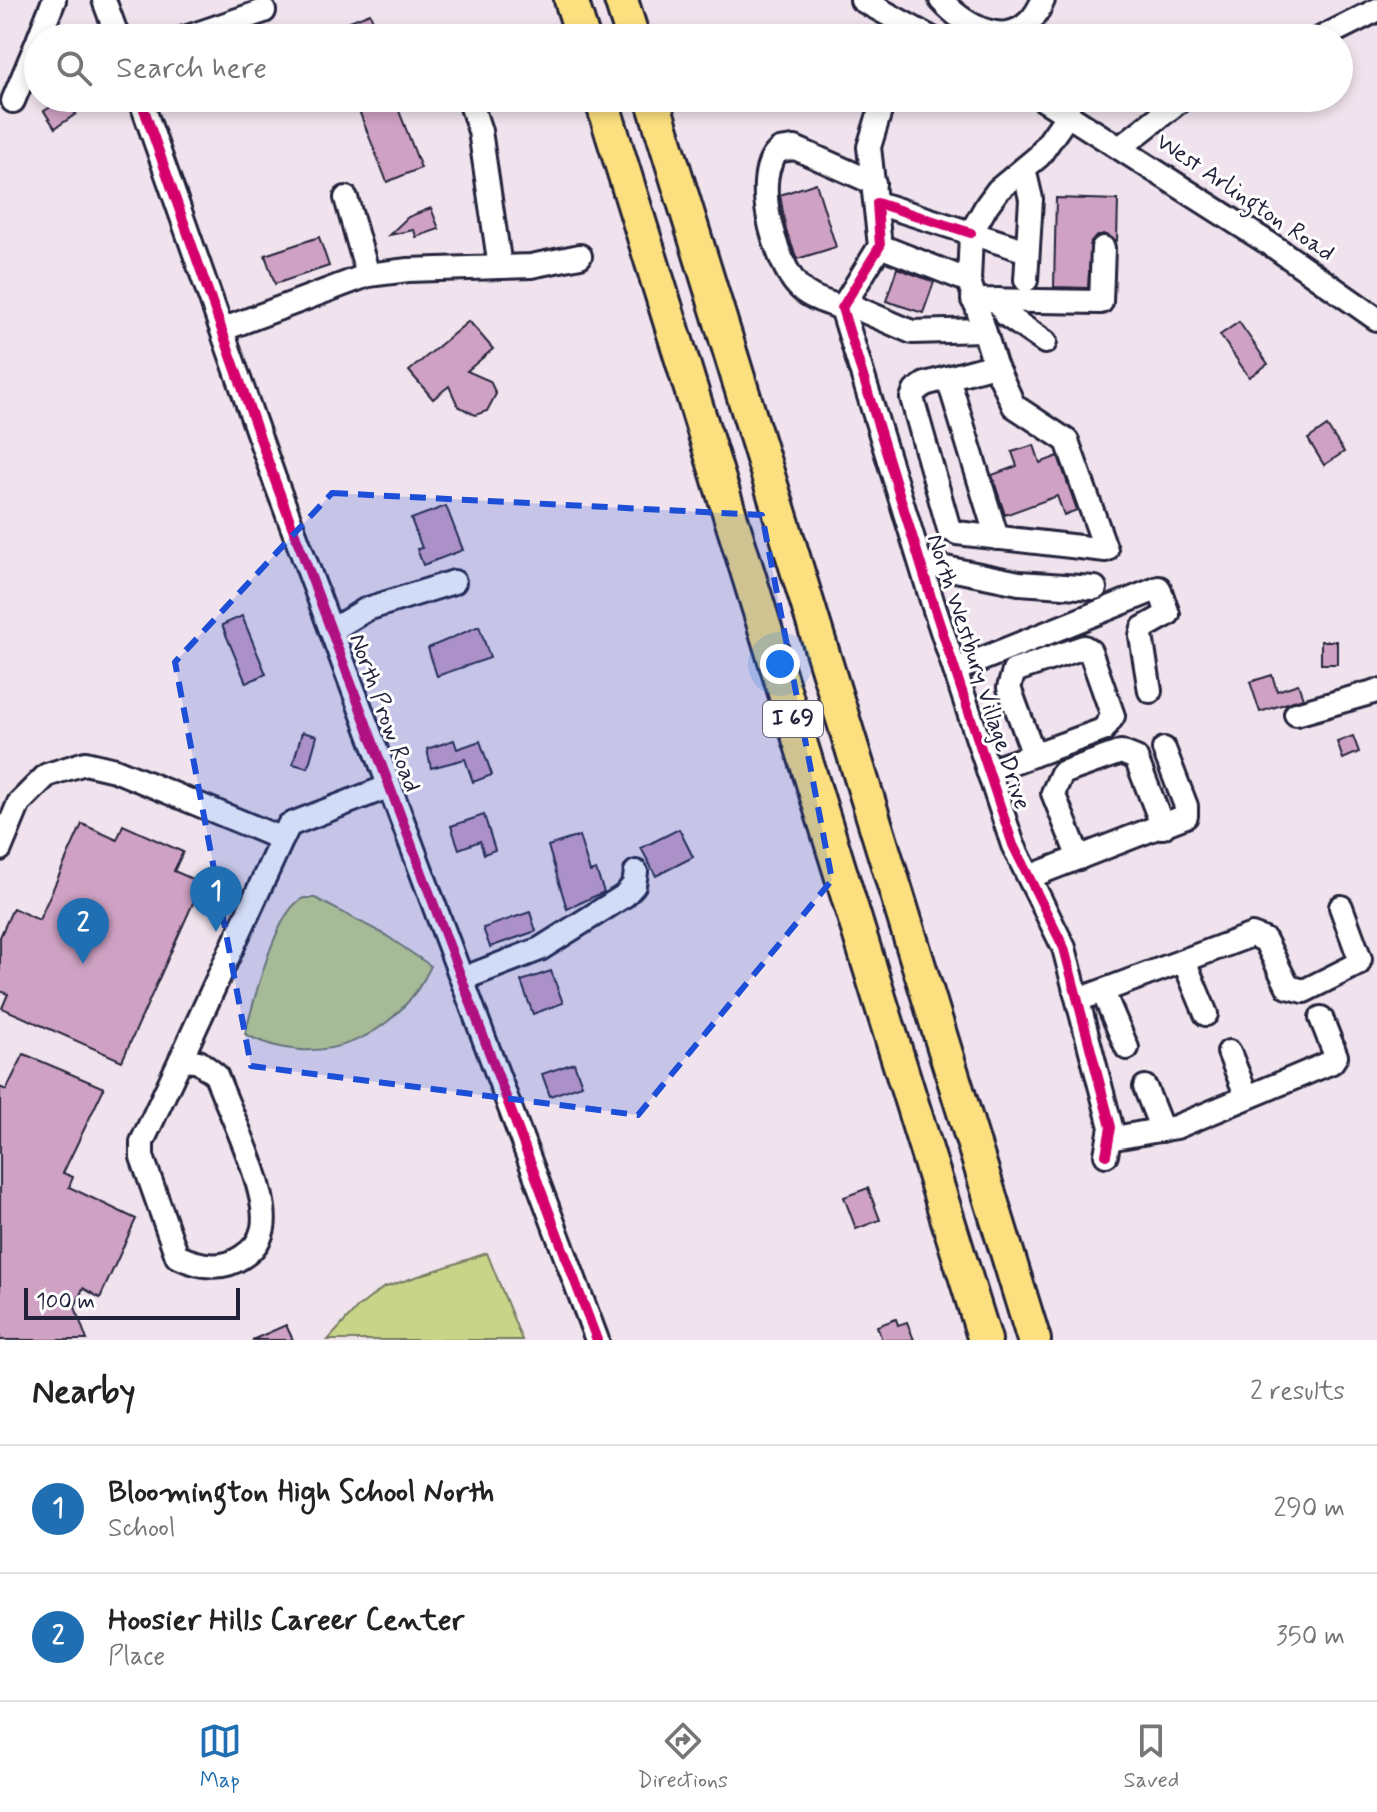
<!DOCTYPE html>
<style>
:root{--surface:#fff;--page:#f2f2f2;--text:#222;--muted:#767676;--line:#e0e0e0;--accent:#1f6fb2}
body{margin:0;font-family:Mynerve,sans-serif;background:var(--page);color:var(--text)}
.scale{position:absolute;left:24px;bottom:20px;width:216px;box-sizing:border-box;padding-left:8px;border:4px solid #22223b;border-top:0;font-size:22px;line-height:28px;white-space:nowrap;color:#22223b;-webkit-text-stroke:6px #fff;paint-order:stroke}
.you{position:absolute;left:780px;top:664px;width:28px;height:28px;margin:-20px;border:6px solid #fff;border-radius:50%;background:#1a73e8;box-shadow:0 0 0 12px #1a73e833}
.badge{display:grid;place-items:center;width:52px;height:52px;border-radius:50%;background:var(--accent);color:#fff;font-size:26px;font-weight:700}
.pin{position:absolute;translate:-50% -66px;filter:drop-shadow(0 2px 4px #0008)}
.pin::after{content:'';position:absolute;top:42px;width:28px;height:24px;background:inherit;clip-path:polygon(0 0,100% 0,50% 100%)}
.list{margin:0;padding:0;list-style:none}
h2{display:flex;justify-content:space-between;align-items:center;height:104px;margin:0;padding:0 32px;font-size:34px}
h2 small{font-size:26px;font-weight:400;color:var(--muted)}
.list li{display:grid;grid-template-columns:52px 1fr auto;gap:24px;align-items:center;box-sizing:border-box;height:128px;padding:0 32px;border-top:2px solid var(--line)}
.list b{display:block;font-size:30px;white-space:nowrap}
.list p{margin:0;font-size:26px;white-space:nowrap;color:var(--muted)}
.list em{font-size:26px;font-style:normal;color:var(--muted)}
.icon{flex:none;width:44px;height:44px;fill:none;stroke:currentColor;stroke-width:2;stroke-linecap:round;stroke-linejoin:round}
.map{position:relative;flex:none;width:1377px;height:1340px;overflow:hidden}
.search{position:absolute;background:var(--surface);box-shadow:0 4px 12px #0003;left:24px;right:24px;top:24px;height:88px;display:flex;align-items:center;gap:20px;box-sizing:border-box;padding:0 28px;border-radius:44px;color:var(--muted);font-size:30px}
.sheet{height:360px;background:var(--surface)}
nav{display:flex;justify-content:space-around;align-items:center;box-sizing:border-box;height:112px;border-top:2px solid var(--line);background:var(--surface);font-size:22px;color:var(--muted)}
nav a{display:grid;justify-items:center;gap:4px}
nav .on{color:var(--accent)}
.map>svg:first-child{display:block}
.green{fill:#c8d589;stroke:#757c62;stroke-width:2}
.building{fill:#cfa2c4;stroke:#22223b;stroke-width:2}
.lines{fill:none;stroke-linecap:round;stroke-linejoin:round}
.minor-casing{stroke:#22223b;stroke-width:28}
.highway-casing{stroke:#22223b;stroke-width:38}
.minor{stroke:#fff;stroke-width:22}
.highway{stroke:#fce080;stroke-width:32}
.cycleway-casing{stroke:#fff;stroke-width:15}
.cycleway{stroke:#d6006c;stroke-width:10}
.marked{fill:#1d4ed8;fill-opacity:0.2;stroke:#1d4ed8;stroke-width:6;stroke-dasharray:16 10;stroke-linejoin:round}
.labels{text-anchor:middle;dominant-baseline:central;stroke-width:6;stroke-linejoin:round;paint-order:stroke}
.shield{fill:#fff;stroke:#646476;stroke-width:2}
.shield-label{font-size:22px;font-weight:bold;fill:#22223b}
.street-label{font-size:24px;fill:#22223b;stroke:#fff}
</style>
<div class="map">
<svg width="1377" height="1340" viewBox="0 0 1377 1340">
<rect width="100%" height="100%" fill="#f1e3ed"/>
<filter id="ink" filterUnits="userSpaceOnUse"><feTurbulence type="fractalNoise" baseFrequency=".0125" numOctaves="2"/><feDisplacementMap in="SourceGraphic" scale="16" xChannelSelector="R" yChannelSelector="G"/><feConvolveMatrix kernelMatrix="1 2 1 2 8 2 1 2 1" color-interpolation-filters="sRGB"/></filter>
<g filter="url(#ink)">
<!-- green -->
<g class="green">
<path d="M304 898H315L384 934 431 966C397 1038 319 1073 245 1034 253 1005 276 907 304 898Z"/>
<polygon points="487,1253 522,1340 328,1340 357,1308 383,1288"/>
</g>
<!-- building -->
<g class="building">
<polygon points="370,13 379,38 309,38 309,37"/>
<polygon points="66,98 76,114 55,128 44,111"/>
<polygon points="354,98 394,98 421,168 387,182"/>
<polygon points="816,183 836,247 797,259 786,230 780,195"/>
<polygon points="1056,198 1118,200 1117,241 1103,234 1091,241 1088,288 1054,287"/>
<polygon points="431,208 439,229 416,237 414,230 389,235 408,217"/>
<polygon points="319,237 329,266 275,284 265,255"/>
<polygon points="897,268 934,282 923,313 886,301"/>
<polygon points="469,321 493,349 467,371 490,381 496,394 487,411 475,415 458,406 449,386 433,399 409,371"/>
<polygon points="1239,322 1268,364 1249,377 1220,335"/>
<polygon points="1327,426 1344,452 1324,465 1308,439"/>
<polygon points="1034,445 1040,463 1058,456 1077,510 1064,515 1057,496 1005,515 992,475 1017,466 1012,452"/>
<polygon points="446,506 463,550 423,565 417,549 422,548 411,519"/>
<polygon points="242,616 266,674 246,683 222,625"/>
<polygon points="479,626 490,658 437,676 428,648"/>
<rect x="1321" y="641" width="16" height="23"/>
<polygon points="1272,675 1277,691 1298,684 1303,698 1260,712 1250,682"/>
<polygon points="302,732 317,736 308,768 293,764"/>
<polygon points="1353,736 1359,752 1343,759 1337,742"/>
<polygon points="454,740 457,749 480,741 492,775 473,782 465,759 431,768 427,749"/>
<polygon points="484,815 495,850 484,854 480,841 459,849 451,826"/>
<polygon points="82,824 117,840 123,825 183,852 174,871 202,883 122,1061 2,1008 8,994 0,991 0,937 13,908 39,920"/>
<polygon points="679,829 693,857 656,876 641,848"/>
<polygon points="579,836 590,872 596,870 604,892 567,909 548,846"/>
<polygon points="530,912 536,931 490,947 483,928"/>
<polygon points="551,971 563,1003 533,1014 521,981"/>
<polygon points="24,1054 104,1088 63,1173 73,1177 69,1187 136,1219 100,1298 83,1288 75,1307 87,1340 0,1340 0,1087 6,1090"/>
<polygon points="574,1063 582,1085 550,1096 542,1074"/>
<polygon points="868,1188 880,1220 856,1229 844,1197"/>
<polygon points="896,1319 898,1325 907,1322 914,1340 882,1340 877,1326"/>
<polygon points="286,1325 293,1340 252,1340"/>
</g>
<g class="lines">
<!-- minor casing -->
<g class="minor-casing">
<g id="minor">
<polyline points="104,0 118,38"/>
<polyline points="862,0 931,38"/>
<path d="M941 0C972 34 1021 54 1043 0"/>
<polyline points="39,38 54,0"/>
<polyline points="185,38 264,11"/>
<polyline points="1321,38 1377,10"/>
<polyline points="140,98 274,478 597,1340"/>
<polyline points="884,98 869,147 880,246 842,308 933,604 1013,845 1064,948 1111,1127 1106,1155"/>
<polyline points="1041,98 1276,248 1377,319"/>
<polyline points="13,101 38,41"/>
<polyline points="1121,147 1183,98"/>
<polyline points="1024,169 1031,199 1026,280"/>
<polyline points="877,203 1027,251"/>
<polyline points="880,246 969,281"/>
<polyline points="500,267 531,266 580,256"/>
<polyline points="368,275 408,270 500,267 480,131 469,98"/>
<polyline points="973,300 1101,302 1103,248"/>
<polyline points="998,300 1006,315 1045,342"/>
<polyline points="845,303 912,332 983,330"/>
<path d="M842 308C827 302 810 299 798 286 775 262 749 173 780 150L795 148 874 183"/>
<polyline points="224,329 368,275 346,198"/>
<polyline points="995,365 925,384 915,391 912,398 949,529 957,533 1106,550 1067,441 1014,406 995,365 969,281 971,233 987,205 998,190 1039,156 1069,113"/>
<polyline points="948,378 997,538"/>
<polyline points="921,563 1019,583 1095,588"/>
<polyline points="332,630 367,609 454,582"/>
<polyline points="955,670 1159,588 1168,614 1143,628 1141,636 1150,691"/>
<polyline points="1296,714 1377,691"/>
<polyline points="988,771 1103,730 1113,716 1090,651 1084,647 1014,671 1009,688 1034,755"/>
<polyline points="282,839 289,825 390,786"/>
<polyline points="0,849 19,803 47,775 85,763 115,770 282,839 181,1059"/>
<polyline points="1079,858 1053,793 1062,773 1121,752 1136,758 1163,827"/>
<polyline points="1029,877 1186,816 1186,806 1164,749"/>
<polyline points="1184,961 1206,1014"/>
<polyline points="462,979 540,949 624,896 634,885 636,872"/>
<polyline points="1103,992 1127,1048"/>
<polyline points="1078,1000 1252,935 1265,940 1288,987 1304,991 1358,964 1360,959 1341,907"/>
<polyline points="1229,1052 1247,1097"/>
<path d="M181 1059 199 1062 216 1075C229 1111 270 1192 263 1228 260 1242 253 1250 242 1257 222 1271 198 1266 177 1256L142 1157V1142Z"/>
<polyline points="1145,1087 1162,1130"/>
<polyline points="1109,1139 1176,1127 1332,1062 1336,1056 1321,1018"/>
</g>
</g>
<!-- highway casing -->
<g class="highway-casing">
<g id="highway">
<polyline points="571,0 583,38"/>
<polyline points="621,0 633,38"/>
<polyline points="601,98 985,1340"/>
<polyline points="652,98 1034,1340"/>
</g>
</g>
<!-- minor -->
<use href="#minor" class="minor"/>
<!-- highway -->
<use href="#highway" class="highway"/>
<!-- cycleway casing -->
<g class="cycleway-casing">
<g id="cycleway">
<polyline points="140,98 274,478 597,1340"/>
<polyline points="971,233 877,203 880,246 842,308 933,604 1013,845 1064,948 1111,1127 1106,1155"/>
</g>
</g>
<!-- cycleway -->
<use href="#cycleway" class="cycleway"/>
</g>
</g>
<!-- marked area -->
<path class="marked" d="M332 493 762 515 832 880 638 1115 251 1066 175 662Z"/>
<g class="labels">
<!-- shield labels -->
<rect class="shield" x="763" y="701" width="60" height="36" rx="6"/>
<g class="shield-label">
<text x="793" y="719">I 69</text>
</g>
<!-- street labels -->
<g class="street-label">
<text transform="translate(1245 198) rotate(34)">West Arlington Road</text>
<text transform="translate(978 672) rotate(72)">North Westbury Village Drive</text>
<text transform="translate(384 713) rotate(70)">North Prow Road</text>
</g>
</g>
</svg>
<div class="scale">100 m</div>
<div class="you"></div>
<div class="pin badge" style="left:216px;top:932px">1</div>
<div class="pin badge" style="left:83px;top:964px">2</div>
<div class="search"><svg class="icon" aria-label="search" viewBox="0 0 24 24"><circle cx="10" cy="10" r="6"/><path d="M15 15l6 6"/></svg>Search here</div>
</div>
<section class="sheet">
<h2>Nearby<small>2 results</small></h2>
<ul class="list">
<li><span class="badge">1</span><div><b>Bloomington High School North</b><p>School</p></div><em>290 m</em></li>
<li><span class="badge">2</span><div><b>Hoosier Hills Career Center</b><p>Place</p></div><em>350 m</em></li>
</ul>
</section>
<nav>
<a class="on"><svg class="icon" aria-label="map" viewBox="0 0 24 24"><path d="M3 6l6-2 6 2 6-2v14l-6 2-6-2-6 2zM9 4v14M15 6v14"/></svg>Map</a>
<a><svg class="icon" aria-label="directions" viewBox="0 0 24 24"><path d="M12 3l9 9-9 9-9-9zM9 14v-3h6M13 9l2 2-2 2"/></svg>Directions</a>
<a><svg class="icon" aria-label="saved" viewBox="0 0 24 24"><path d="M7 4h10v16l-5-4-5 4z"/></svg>Saved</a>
</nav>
